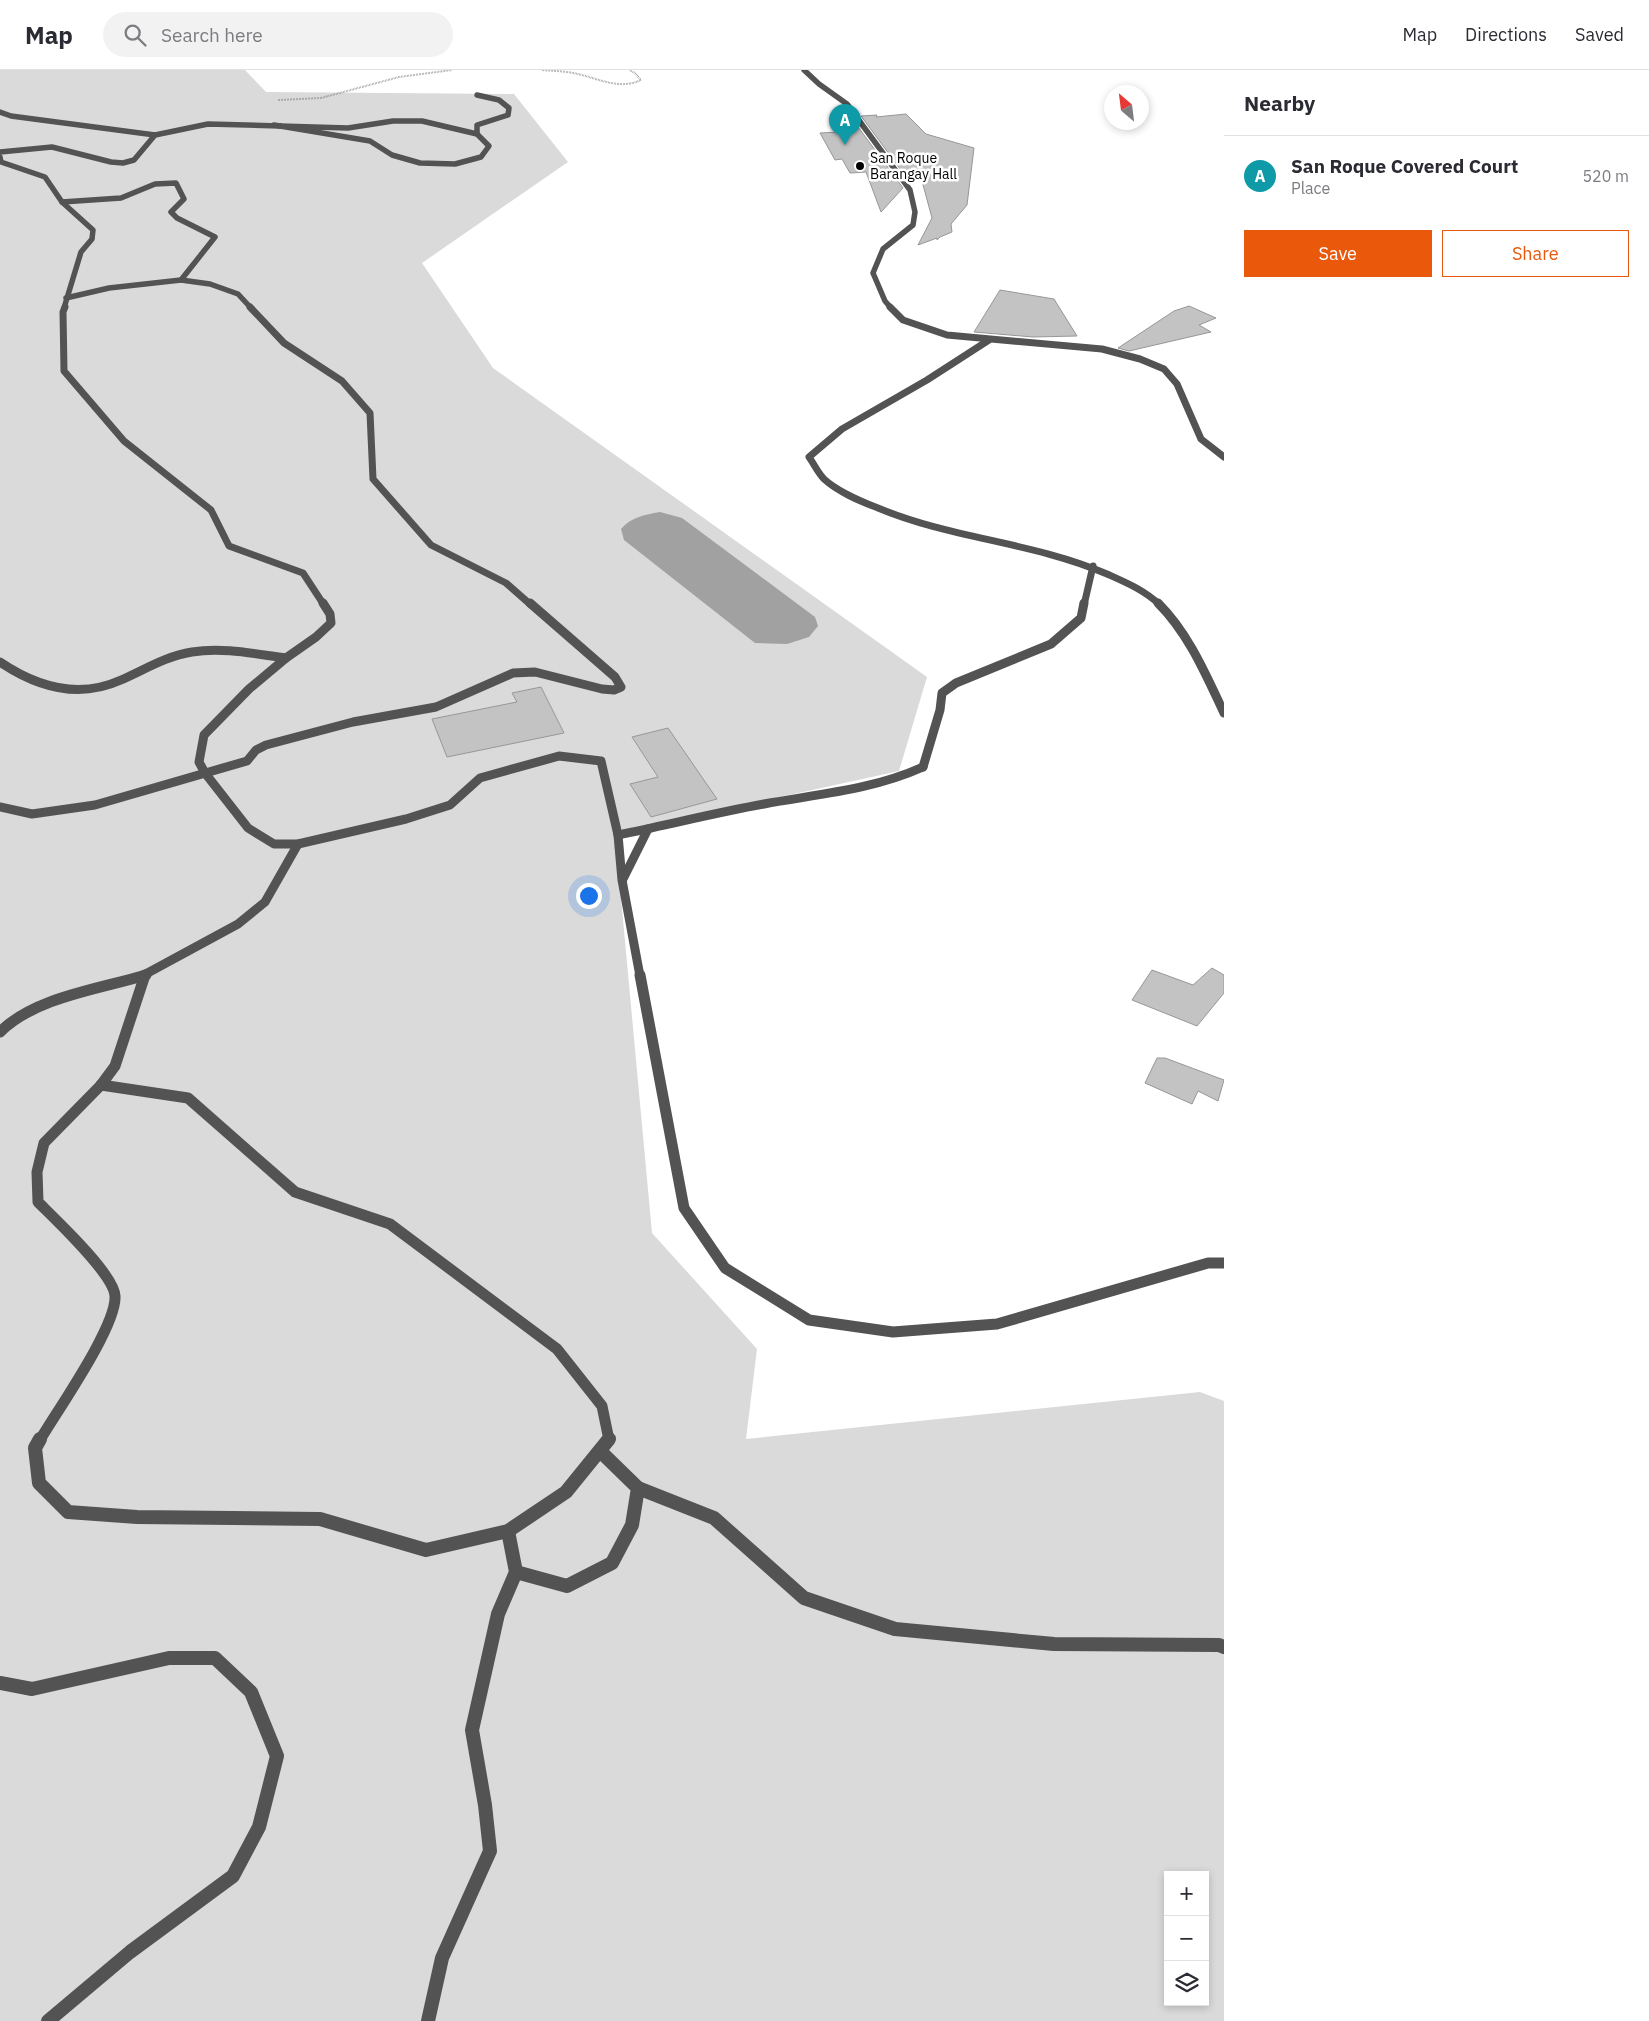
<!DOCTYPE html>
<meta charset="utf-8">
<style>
:root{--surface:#fff;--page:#f2f2f3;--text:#2b2b33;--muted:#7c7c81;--line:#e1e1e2;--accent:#ea580c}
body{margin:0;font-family:"IBM Plex Sans",sans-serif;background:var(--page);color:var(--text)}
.controls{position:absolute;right:15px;bottom:15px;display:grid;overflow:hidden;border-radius:0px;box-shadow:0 2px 8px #0003}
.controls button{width:45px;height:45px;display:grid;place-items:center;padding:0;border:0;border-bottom:1px solid var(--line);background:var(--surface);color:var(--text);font:25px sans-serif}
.compass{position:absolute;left:1104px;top:15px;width:45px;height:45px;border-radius:50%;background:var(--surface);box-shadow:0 2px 8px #0003;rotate:332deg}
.you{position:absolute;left:588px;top:825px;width:18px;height:18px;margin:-12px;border:4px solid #fff;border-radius:50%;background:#1a73e8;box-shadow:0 0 0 8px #1a73e833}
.badge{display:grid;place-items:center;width:32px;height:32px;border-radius:50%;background:var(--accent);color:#fff;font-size:16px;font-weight:700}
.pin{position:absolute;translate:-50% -41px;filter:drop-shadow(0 1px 2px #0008)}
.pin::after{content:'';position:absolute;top:26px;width:18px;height:15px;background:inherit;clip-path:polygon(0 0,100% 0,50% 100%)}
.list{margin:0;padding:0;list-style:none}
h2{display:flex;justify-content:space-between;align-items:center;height:65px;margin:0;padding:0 20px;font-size:21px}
h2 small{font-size:16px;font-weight:400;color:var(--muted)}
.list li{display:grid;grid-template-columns:32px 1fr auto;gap:15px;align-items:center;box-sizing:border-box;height:80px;padding:0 20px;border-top:1px solid var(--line)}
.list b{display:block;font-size:19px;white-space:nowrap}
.list p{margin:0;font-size:16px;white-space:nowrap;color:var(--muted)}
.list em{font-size:16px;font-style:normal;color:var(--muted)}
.actions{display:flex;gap:10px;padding:15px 20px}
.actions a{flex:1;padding:11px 0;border:1px solid var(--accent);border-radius:0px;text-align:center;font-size:18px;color:var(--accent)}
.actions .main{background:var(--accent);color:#fff}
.icon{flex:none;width:28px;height:28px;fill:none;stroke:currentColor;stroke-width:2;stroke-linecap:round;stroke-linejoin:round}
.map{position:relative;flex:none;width:1224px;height:1951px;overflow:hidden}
header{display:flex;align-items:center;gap:30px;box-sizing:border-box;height:70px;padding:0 25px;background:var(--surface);border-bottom:1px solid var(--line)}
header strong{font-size:24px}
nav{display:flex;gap:28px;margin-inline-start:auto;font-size:18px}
.search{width:350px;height:45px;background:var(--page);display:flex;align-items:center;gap:12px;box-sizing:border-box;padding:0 18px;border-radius:28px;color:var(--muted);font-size:19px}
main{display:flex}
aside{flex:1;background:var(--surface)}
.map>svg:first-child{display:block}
.green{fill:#dadada;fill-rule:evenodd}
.water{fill:#a1a1a1}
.building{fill:#c3c3c3;stroke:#979797}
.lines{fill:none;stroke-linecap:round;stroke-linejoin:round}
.path{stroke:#757575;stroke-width:2;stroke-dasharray:0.5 1;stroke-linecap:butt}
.service-far4{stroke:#535353;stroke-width:5.5}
.service-far3{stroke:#535353;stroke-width:7}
.service-far2{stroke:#535353;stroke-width:9}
.service-far1{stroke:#535353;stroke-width:11}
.service{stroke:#535353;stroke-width:14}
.minor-far2{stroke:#535353;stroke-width:7}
.minor-far1{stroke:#535353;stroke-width:9}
.minor{stroke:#535353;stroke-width:11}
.tertiary-far1{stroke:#535353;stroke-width:5.5}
.tertiary{stroke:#535353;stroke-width:7}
.poi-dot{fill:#000;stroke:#fff;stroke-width:2}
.labels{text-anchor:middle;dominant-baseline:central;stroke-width:5;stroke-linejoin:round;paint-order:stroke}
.far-poi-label{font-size:14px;fill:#000;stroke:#fff;text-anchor:start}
</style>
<header>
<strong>Map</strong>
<div class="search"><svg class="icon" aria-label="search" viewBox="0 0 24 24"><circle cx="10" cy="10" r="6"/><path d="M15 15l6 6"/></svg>Search here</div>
<nav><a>Map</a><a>Directions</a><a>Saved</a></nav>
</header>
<main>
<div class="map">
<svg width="1224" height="1951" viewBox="0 0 1224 1951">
<rect width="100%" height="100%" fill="#fff"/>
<!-- green -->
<path class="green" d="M0 0H245L266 22 514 24 568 92 422 193 493 298 927 607 899 701 615 763 652 1163 757 1279 746 1369 1200 1322 1224 1331V1951H0ZM1168 1805H1205V1932H1168Z"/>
<!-- water -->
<path class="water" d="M660 442 682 448 815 547 818 556 809 567 787 574 755 573 624 470 621 459C631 447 644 445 660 442Z"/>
<!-- building -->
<g class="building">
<polygon points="906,44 926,64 974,78 967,135 951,154 952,162 940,167 937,170 937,168 918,175 932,148 919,100 909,111 861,46 877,45 876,47"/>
<polygon points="850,46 903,118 881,142 866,102 850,103 842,89 835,90 820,63 839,62 831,47"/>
<polygon points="1000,220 1054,229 1077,266 1033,267 974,262"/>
<polygon points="1189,236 1216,248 1199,255 1211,262 1129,281 1118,278 1174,241"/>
<polygon points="541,617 564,663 447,687 432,649 517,632 512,623"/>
<polygon points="668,658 717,729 651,747 630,714 658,707 632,667"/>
<polygon points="1212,898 1224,905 1224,923 1197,956 1132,930 1152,900 1193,915"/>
<polygon points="1157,988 1165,988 1224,1010 1218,1031 1198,1021 1192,1034 1145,1013"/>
</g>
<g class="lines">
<!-- path -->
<g class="path">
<path d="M542 0C552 1 563 1 573 3 596 7 618 21 641 10L635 3 629 0"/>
<polyline points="278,30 321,28 399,7 452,0"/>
</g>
<!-- service-far4 -->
<g class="service-far4">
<polyline points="477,25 499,30 509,38 508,45 477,55 477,64"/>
<polyline points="0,42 11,46 155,65"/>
<polygon points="393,51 422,51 477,64 489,76 481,87 455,94 420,93 392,85 370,71 280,56 348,58"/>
<polyline points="274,55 280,56"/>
<polyline points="0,82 52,77 111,92 123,93 134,90 155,65 208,54 280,56"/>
<polyline points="0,87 1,92 45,107 62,132 93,160 92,169 81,182 64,238"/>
<polyline points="62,132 121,128 155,114 176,113 184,129 171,142 177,148 215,167 181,210 109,218 66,228"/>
<polyline points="181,210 210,214 238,224 251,238"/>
</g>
<!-- service-far3 -->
<g class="service-far3">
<polyline points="65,237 63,242 64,301 124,371 211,440 229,476 303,503 324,535"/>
<polyline points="250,237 284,273 342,311 370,343 373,409 431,475 506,513 531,535"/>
<polyline points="1084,535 1093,496"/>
</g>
<!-- service-far2 -->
<g class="service-far2">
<polyline points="323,533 330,544 331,553 316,567 286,588 249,619 204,665 199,692 205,703 248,758 274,774 298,774 406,749 450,735 480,708 559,686 601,691 618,765"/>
<path d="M0 592C37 617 79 629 121 610 144 600 166 586 192 582 223 577 255 584 286 588"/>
<polyline points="923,697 940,640 942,623 956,613 1051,574 1081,548 1084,533"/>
<polyline points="0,737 32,744 95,735 247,691 256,680 266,675 353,652 436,637 513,603 535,602 602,619 614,620 621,617 615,607 530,533"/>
<polyline points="142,906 238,854 265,832 298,774"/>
</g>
<!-- service-far1 -->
<g class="service-far1">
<path d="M0 962C35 927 100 919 146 905"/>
<polyline points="101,1015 188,1028 295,1122 390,1154 557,1279 602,1336 609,1370"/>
<polyline points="101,1015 115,996 145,905"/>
<path d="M40 1370C57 1341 117 1256 115 1226 114 1204 55 1149 38 1132L37 1102 44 1073 101 1015"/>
</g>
<!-- service -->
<g class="service">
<polyline points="40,1369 35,1378 39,1413 68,1442 137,1447 320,1449 426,1480 508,1461 566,1422 609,1369"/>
<polyline points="638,1418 714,1448 804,1528 895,1559 1054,1574 1219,1575 1224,1577"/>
<polyline points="508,1461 516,1502 567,1516 612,1493 632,1455 638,1418 600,1381"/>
<polyline points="0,1613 32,1619 169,1588 215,1588 251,1622 277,1686 259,1757 233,1806 130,1882 48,1951"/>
<polyline points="428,1951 442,1888 490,1781 485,1735 472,1660 498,1544 516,1502"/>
</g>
<!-- minor-far2 -->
<path class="minor-far2" d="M989 270 927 310 842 359 809 387C814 394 818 403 824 409 838 422 860 431 878 438 952 469 1033 472 1107 504 1127 513 1144 520 1160 535"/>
<!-- minor-far1 -->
<g class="minor-far1">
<path d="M1158 533C1189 564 1206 605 1224 643"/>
<polyline points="623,809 648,759"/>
<path d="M640 906 622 810 618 765C667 755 715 743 764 734 818 724 872 720 923 697"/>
</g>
<!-- minor -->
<polyline class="minor" points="640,905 684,1138 725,1198 809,1250 893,1262 997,1254 1208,1193 1224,1193"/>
<!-- tertiary-far1 -->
<polyline class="tertiary-far1" points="804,0 819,14 847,34 910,120 915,142 913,155 883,179 873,203 885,231 891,238"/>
<!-- tertiary -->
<polyline class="tertiary" points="890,237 903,250 947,265 1102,279 1140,289 1164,299 1177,314 1201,369 1224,387"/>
</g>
<!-- markers -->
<circle class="poi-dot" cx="860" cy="96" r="5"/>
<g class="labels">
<!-- far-poi labels -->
<g class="far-poi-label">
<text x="870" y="88">San Roque<tspan x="870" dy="16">Barangay Hall</tspan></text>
</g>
</g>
</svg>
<div class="controls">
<button>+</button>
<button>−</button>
<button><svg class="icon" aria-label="layers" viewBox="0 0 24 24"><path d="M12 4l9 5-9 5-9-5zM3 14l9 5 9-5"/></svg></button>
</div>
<svg class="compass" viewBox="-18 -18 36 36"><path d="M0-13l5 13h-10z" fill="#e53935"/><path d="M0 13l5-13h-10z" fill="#7c7c81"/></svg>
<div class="you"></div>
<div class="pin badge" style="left:845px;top:75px;background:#0f9aa8">A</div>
</div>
<aside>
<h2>Nearby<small></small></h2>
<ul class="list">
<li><span class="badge" style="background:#0f9aa8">A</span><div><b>San Roque Covered Court</b><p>Place</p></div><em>520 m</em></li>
</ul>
<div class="actions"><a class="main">Save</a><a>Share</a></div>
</aside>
</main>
